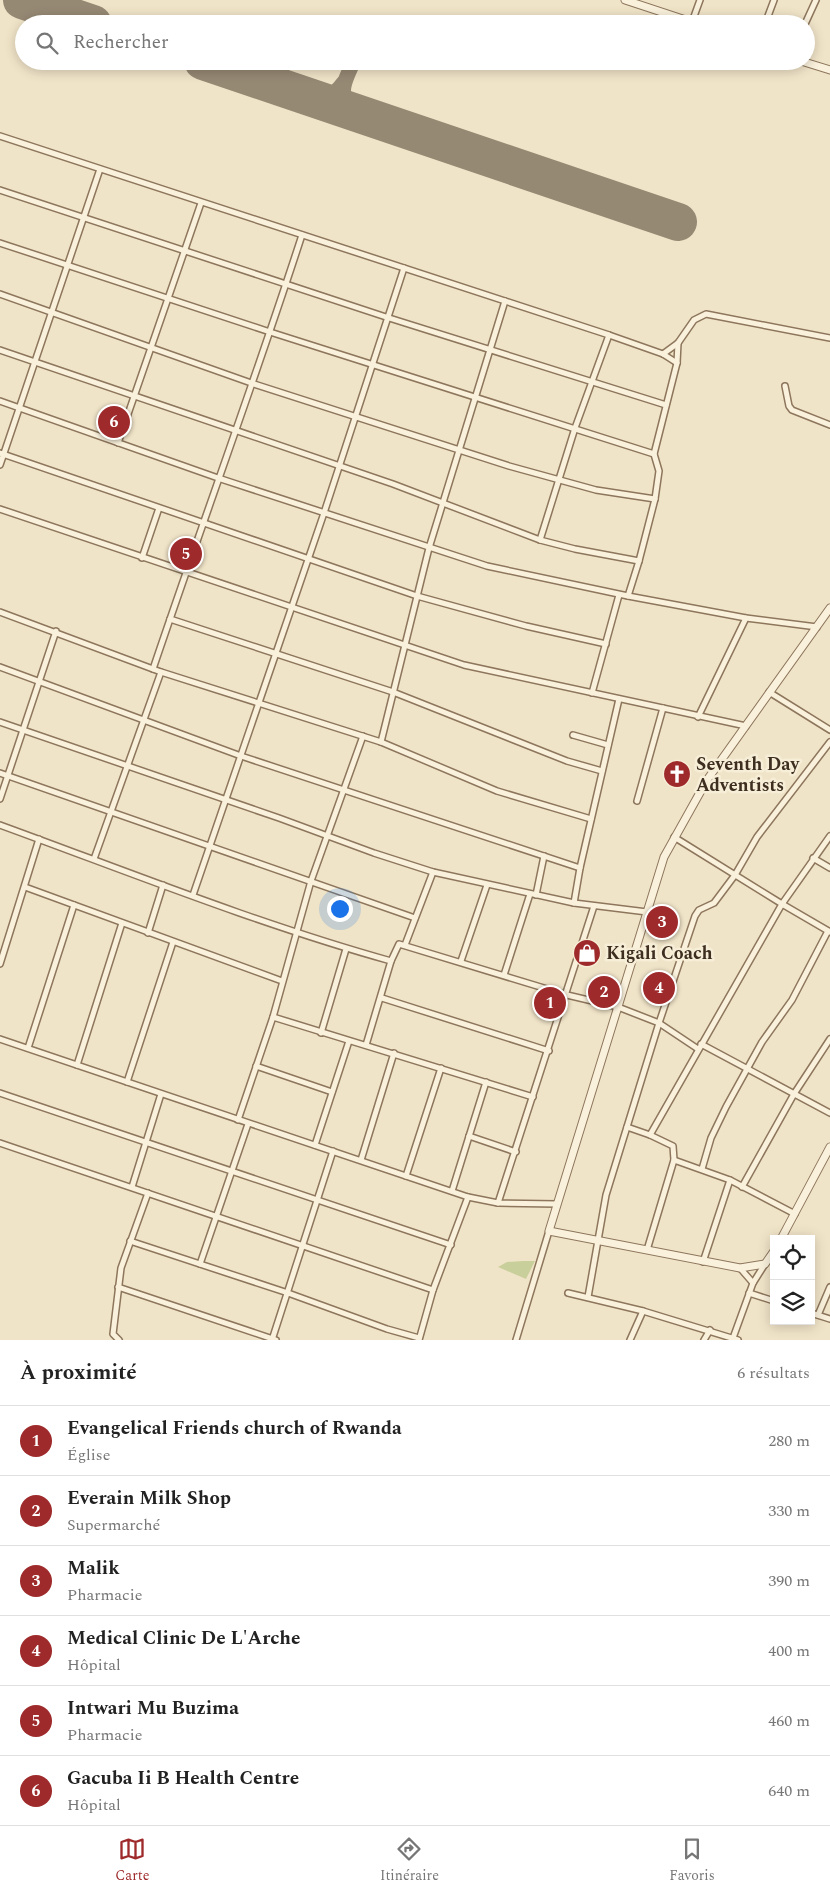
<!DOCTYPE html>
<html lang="fr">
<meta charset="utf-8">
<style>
:root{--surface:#fff;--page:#f6f6f6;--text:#222;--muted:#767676;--line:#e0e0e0;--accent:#9e2a2b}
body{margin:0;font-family:Spectral,serif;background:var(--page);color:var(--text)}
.controls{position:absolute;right:15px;bottom:15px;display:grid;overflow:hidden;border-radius:0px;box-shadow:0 2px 12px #0003}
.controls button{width:45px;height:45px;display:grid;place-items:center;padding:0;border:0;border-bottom:1px solid var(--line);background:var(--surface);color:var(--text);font:25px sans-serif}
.you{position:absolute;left:339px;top:908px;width:18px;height:18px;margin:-12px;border:4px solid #fff;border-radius:50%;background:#1a73e8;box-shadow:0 0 0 8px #1a73e833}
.badge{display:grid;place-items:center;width:32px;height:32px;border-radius:50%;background:var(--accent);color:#fff;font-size:16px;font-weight:700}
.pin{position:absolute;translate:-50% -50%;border:2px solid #fff;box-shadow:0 1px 5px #0006}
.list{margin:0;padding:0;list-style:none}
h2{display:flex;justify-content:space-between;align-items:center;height:65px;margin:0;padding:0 20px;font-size:21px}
h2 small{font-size:16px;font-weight:400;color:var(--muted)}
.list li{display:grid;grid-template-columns:32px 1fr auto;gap:15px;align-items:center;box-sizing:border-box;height:70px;padding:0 20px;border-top:1px solid var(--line)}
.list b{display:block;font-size:19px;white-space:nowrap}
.list p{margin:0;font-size:16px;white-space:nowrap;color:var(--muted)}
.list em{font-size:16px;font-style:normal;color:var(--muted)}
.icon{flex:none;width:28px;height:28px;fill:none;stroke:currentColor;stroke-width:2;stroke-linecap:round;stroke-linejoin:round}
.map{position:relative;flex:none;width:830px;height:1340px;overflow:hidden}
.search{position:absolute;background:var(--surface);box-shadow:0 2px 12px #0003;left:15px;right:15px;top:15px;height:55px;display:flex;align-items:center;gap:12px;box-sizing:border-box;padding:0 18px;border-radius:28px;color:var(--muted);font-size:19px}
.sheet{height:485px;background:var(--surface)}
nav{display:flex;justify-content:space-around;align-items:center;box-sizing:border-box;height:70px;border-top:1px solid var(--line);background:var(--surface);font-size:14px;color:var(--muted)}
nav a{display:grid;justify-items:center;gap:2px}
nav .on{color:var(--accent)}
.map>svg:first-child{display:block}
.green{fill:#c9cf9b}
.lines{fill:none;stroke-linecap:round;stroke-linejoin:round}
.taxiway{stroke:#968974;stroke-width:15}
.runway{stroke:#968974;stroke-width:38}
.minor-casing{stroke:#8d765c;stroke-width:8}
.tertiary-casing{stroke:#8d765c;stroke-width:9}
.minor{stroke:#faf1dc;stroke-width:5}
.tertiary{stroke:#faf1dc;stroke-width:7}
.labels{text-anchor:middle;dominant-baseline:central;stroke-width:5;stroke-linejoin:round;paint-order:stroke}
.poi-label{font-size:18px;font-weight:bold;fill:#3d2e20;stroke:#f7eed8;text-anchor:start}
</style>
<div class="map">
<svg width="830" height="1340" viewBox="0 0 830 1340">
<rect width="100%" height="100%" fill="#f0e4c8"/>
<!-- green -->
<polygon class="green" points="523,1261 535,1261 526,1279 498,1267 507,1262"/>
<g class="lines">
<!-- taxiway -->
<g class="taxiway">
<path d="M354 61C342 86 336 96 360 115"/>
<path d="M308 97C325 98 333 97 343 83"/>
</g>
<!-- runway -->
<g class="runway">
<polyline points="22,0 93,24"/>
<polyline points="203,61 678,222"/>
</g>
<!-- minor casing -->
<g class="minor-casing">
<g id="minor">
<polyline points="692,22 700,0"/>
<polyline points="765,24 774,0"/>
<polyline points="805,24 816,0"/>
<polyline points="0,136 609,335 663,354 677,363"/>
<polyline points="0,190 386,317 666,405"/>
<polyline points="0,243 270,332 654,454"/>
<polyline points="0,294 254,384 509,466 596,490 655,499"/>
<polyline points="0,350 393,484 540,540 575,549 639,561"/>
<polyline points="663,354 678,343"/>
<polyline points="785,386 789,406 792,410 830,425"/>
<polyline points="0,401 218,478 487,566 628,596 746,618 817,627"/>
<polyline points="118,443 201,203"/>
<polyline points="0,453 417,596 526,626 606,644"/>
<polyline points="0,465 100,169"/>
<polyline points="0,509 464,665 746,726"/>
<polyline points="540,540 575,428 609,335"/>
<polyline points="142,558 159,508"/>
<polyline points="628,596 639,561 655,499 659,471 654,454 677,363 678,343 694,320 706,314 830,338"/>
<polyline points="0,612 161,672 381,742 497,791 591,819"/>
<polyline points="170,619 393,692 567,761 602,771"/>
<polyline points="0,667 241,756 580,868"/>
<path d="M153 669C202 524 255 380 302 235"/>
<polyline points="769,692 830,730"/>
<polyline points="592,693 619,595"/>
<polyline points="698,717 746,618"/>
<polyline points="0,722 279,818 374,853 433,872 574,903 647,912"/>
<polyline points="573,735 608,745"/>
<polyline points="381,742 429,548 505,301"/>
<polyline points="0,773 415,918"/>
<polyline points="0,799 56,631"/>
<polyline points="637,801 663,708"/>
<path d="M0 825C129 872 258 924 391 961"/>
<polyline points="674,837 782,904 830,932"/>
<polyline points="813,858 830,868"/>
<polyline points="94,859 161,672"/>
<polyline points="25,887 282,981"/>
<polyline points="193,895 324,513 404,268"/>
<polyline points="536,895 544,856"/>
<polyline points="574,903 580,868 619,699"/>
<polyline points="148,933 163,885"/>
<polyline points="405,945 433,872"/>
<polyline points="461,961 487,885"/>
<polyline points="0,964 39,839"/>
<polyline points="504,975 530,894"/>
<polyline points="382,998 549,1051"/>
<polyline points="273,1017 533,1097"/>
<polyline points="321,1033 346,949"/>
<polyline points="0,1039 468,1197 498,1203 557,1204"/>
<polyline points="701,1044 830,1113"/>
<polyline points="366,1045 391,961 399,944 567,995 618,1007 659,1023 698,1049"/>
<polyline points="28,1048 74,905"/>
<polyline points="77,1065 122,923"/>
<polyline points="256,1066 332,1092"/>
<polyline points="127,1082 173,942"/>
<polyline points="0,1093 451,1245"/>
<polyline points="238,1120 273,1017 311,881 363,736"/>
<polyline points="627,1127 650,1135 782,904 830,836"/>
<polyline points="650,1135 673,1146 674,1160"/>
<polyline points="469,1136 516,1152"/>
<polyline points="0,1143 433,1290"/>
<polyline points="315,1145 349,1041"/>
<polyline points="361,1160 394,1053"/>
<polyline points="702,1169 711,1138 726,1107 762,1042 792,1000 828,931"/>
<polyline points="406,1176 441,1068"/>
<polyline points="132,1187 161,1094"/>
<polyline points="742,1187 794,1094 830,1039"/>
<polyline points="452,1191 486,1082"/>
<polyline points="498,1203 594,906"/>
<polyline points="130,1241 288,1293 387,1329 419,1338"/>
<polyline points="647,1250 674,1160 730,1180 795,1214"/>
<polyline points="703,1262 730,1180"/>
<polyline points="200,1264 248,1124"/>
<polyline points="740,1268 753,1283"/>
<polyline points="118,1287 276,1340"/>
<polyline points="568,1293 643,1311 738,1340"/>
<polyline points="749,1293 774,1301"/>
<polyline points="588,1297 606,1195 659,1023 695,916 699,910 714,903 735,875 757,837 830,742"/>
<polyline points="811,1313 830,1319"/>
<polyline points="818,1315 830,1287"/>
<polyline points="733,1338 753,1283 765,1264"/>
<polyline points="119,1340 113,1334 121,1268 148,1193"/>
<polyline points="272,1340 333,1151"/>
<polyline points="419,1340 433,1290 468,1197"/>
<polyline points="516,1340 549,1231"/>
<polyline points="630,1340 643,1311"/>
<polyline points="704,1340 710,1330"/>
</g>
</g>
<!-- tertiary casing -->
<g class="tertiary-casing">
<g id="tertiary">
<polyline points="625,0 698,24"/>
<polyline points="801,61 830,70"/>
<polyline points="781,1239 830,1147"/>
<polyline points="774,1251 765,1264 740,1268 549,1231 664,857 707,780 830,608"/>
</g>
</g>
<!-- minor -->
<use href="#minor" class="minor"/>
<!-- tertiary -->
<use href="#tertiary" class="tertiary"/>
</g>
<!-- icons -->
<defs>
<g id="church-disc" transform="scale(1.4375)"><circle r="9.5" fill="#9e2a2b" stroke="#f7eed8"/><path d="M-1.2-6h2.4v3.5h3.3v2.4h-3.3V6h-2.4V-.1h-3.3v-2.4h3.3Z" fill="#fff"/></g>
<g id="shop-disc" transform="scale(1.4375)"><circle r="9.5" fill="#9e2a2b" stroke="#f7eed8"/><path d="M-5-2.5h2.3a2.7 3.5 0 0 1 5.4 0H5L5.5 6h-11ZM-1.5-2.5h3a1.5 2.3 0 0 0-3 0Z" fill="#fff"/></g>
</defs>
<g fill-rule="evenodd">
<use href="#church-disc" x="677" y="774"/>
<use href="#shop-disc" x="587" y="953"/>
</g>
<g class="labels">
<!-- poi labels -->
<g class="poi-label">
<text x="696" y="764">Seventh Day<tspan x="696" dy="21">Adventists</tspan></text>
<text x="606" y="953">Kigali Coach</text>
</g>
</g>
</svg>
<div class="controls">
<button><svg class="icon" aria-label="locate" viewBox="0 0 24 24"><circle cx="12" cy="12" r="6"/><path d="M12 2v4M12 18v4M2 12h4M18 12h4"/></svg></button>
<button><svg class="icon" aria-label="layers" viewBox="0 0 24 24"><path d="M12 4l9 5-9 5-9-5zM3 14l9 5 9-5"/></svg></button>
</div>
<div class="you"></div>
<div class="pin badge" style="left:550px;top:1003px">1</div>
<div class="pin badge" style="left:604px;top:992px">2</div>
<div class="pin badge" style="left:662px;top:922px">3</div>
<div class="pin badge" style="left:659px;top:988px">4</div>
<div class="pin badge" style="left:186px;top:554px">5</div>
<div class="pin badge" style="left:114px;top:422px">6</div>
<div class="search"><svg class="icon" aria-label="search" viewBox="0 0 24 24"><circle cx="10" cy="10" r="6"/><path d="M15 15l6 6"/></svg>Rechercher</div>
</div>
<section class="sheet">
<h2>À proximité<small>6 résultats</small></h2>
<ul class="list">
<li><span class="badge">1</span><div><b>Evangelical Friends church of Rwanda</b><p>Église</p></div><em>280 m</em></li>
<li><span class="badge">2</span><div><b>Everain Milk Shop</b><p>Supermarché</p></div><em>330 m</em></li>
<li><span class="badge">3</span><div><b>Malik</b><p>Pharmacie</p></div><em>390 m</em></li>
<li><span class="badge">4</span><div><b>Medical Clinic De L'Arche</b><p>Hôpital</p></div><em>400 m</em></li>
<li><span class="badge">5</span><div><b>Intwari Mu Buzima</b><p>Pharmacie</p></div><em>460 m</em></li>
<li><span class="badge">6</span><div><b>Gacuba Ii B Health Centre</b><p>Hôpital</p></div><em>640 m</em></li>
</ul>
</section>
<nav>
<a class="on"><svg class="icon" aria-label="map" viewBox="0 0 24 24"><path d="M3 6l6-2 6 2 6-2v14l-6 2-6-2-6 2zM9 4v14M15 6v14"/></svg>Carte</a>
<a><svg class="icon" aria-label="directions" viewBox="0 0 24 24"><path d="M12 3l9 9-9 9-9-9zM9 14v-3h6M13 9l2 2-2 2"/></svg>Itinéraire</a>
<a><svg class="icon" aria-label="saved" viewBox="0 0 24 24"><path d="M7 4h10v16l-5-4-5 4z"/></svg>Favoris</a>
</nav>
